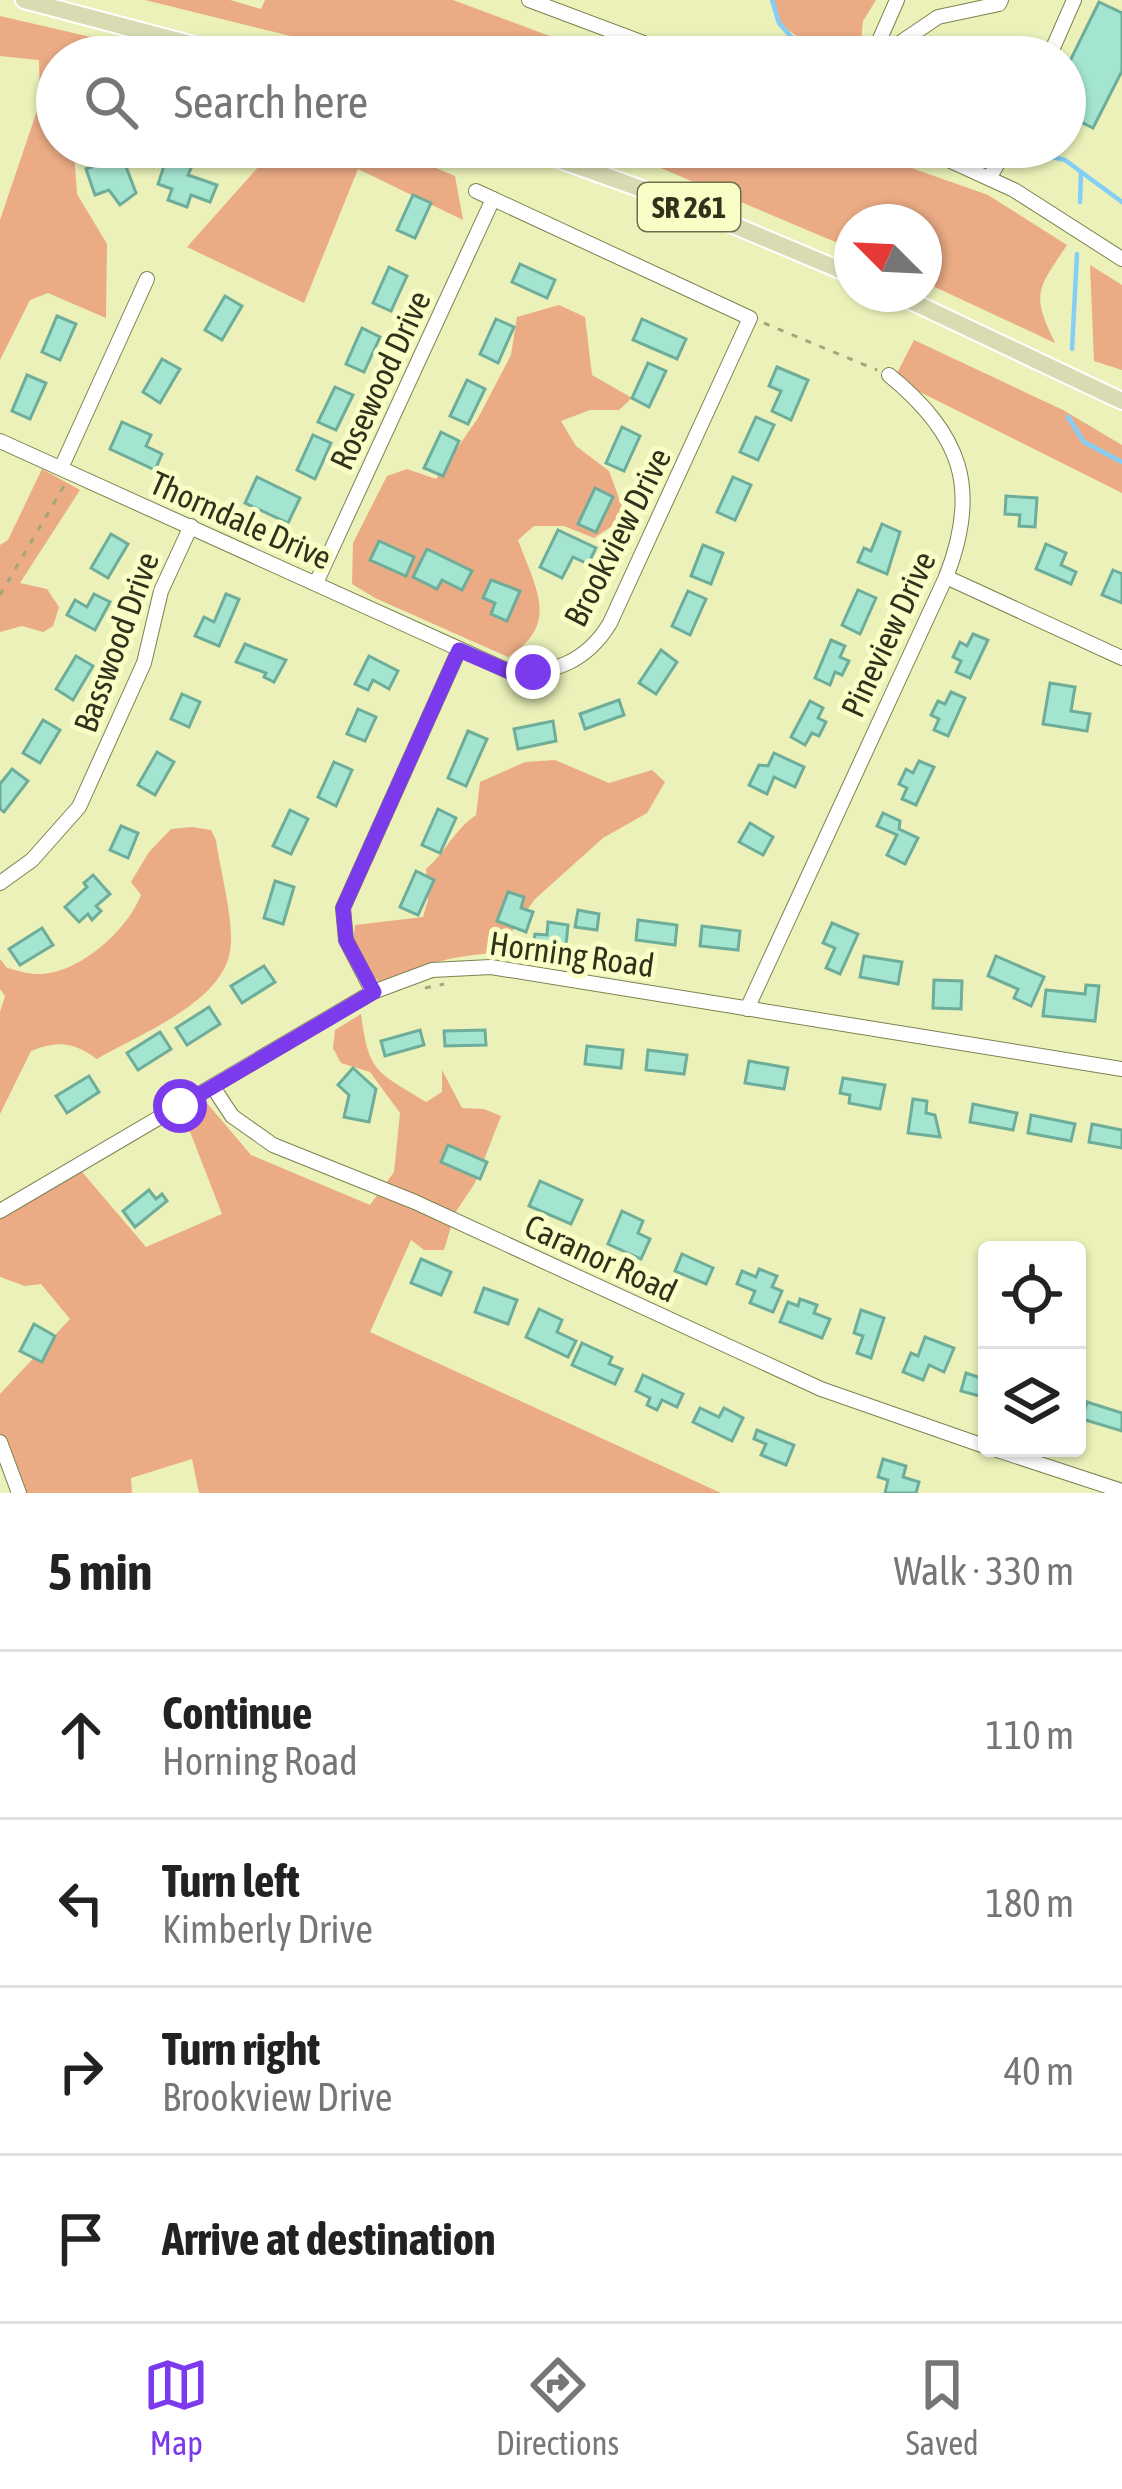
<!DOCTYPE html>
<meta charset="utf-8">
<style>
:root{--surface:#fff;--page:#f2f2f2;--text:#222;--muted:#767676;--line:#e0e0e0;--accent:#7c3aed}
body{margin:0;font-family:"Asap Condensed",sans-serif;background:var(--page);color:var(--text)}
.controls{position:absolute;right:36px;bottom:36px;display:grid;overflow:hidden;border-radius:12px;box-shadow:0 3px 9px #0004}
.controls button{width:108px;height:108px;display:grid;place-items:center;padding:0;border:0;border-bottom:3px solid var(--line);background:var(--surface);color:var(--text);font:60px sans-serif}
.compass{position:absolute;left:834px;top:204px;width:108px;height:108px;border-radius:50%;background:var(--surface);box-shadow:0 3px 9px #0004;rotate:294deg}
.stop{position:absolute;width:36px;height:36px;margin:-27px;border:9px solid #7c3aed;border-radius:50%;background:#fff}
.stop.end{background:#7c3aed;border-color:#fff;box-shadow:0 3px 12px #0008}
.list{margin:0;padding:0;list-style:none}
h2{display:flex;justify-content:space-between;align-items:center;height:156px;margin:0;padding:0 48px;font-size:51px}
h2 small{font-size:39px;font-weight:400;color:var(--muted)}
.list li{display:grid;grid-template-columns:78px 1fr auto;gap:36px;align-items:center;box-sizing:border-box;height:168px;padding:0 48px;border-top:3px solid var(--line)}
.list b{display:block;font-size:45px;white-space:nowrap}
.list p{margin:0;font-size:39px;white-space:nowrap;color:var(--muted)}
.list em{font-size:39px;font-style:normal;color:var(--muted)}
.icon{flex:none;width:66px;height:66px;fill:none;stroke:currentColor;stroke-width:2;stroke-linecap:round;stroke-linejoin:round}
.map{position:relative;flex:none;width:1122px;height:1493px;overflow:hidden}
.search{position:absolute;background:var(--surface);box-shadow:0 3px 9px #0004;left:36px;right:36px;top:36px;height:132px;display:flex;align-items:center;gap:30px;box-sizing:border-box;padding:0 42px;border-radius:66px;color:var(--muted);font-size:45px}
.sheet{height:828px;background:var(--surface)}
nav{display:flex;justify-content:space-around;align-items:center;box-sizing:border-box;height:168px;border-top:3px solid var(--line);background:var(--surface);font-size:33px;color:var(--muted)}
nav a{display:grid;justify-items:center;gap:6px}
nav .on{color:var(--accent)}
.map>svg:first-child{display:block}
.green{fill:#eaab85}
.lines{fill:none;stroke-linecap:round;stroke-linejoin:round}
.stream{stroke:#85cef5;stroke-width:4.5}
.building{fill:#a4e5d1;stroke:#6dad99;stroke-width:3}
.minor-casing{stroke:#7d824f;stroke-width:16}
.major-casing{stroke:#fff;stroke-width:20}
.path{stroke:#a2a67c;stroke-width:3;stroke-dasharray:6 9;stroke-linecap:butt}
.minor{stroke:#fff;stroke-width:14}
.major{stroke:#d9dcb3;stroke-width:16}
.route{stroke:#7c3aed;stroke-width:15}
.labels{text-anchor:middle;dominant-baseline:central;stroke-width:10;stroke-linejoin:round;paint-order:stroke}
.shield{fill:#f8fec6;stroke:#6c6f4f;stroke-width:3}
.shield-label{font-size:30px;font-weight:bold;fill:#30321c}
.street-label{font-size:33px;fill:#30321c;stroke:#f8fec6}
</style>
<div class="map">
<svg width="1122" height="1493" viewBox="0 0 1122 1493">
<rect width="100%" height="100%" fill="#ebf1b9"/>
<!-- green -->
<g class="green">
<polygon points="145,0 230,0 261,9 265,0 453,0 606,57 484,57 479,47 456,57 376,57"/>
<polygon points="774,0 876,0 863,21 861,40 835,57 825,57 779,23"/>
<polygon points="0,16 177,57 57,57 57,147 74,150 77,194 107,244 106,318 48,293 30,300 0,360 0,220 40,102 39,60 0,56"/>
<polygon points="276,147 387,147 455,176 463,220 358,169 304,303 187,247"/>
<path d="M611 147H852L988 195 1067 245C1037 290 1031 293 1055 343L924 282V222H852V249Z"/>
<polygon points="1090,265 1122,285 1122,370 1094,361"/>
<path d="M559 305 585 317 592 375 632 398 619 410H590L561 421 576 446 609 471 626 517 594 538 564 526H534L518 540C535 587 561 624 508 657L375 598 352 584 353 543 387 476 407 469 436 479 478 418 511 355 517 317Z"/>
<polygon points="914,340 1063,410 1122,445 1122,493 894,379"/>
<polygon points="42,469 80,490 20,583 47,589 59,607 53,626 43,632 22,626 0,632 0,545 8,540"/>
<path d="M555 760 609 783 652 770 665 782 647 813 603 838 535 899 497 953C454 955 419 965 379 982L352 953 355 925 423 917 428 900 426 869C446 852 454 830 476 815L480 782 525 762Z"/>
<path d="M192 827 211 830 216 840C220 871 235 922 230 951 222 1003 139 1034 97 1059 74 1042 58 1040 31 1051L0 1114V1012L5 996 0 989V959L7 968C16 970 27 974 36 974 77 976 127 931 141 895L131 882 149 852 171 829Z"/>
<path d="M361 1014C369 1075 377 1071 426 1102L442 1092V1070L462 1108 484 1109 501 1116 475 1183 455 1213 444 1250H424L411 1240 370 1332 721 1493H199L192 1459 131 1478 132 1493H19L0 1442V1394L70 1319 41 1284 25 1286 0 1277V1211L77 1166 146 1247 222 1214 180 1106 200 1095 251 1155 370 1205 394 1172 400 1113 370 1072 341 1063 333 1048 335 1030Z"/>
</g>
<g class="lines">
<!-- stream -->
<g class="stream">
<polyline points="772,0 779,23 809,57"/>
<polyline points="1021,150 1065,160 1122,202"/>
<polyline points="1080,202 1081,172"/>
<polyline points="1072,349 1077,254"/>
<polyline points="1068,417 1084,442 1122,462"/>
</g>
</g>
<!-- building -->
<g class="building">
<polygon points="1099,2 1122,13 1122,71 1093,128 1065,114 1065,71"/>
<polygon points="122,156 136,193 120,205 109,190 95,195 86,169"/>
<polygon points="167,157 192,166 188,175 217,185 210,202 191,195 187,207 168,200 172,189 158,184"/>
<polygon points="413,195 431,203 415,238 397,230"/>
<polygon points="520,264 555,280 547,298 512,282"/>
<polygon points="389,267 407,276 391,311 373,303"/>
<polygon points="225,296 242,306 222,340 205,330"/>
<polygon points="57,316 76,324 60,360 42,352"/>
<polygon points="496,319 514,327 498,363 480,354"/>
<polygon points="642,319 686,339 677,359 633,340"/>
<polygon points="362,328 380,337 364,372 346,364"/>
<polygon points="162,359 180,369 160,403 143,392"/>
<polygon points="648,363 666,371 649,407 632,398"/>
<polygon points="777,367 808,380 791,420 772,411 781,391 769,386"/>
<polygon points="27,375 46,383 30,419 12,411"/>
<polygon points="467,380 485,389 468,424 450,416"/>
<polygon points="335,387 353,395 336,430 318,422"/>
<polygon points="756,417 774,425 758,460 740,452"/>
<polygon points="122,422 151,435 146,446 162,454 155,470 110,449"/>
<polygon points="622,427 640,436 624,471 606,463"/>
<polygon points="441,432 459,441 443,476 424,468"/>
<polygon points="313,435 331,443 315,479 297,470"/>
<polygon points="257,477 300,498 288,523 245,503"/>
<polygon points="733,477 751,485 735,520 717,512"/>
<polygon points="595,488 613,497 596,532 578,524"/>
<polygon points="1006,496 1037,498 1035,527 1019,526 1020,515 1005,514"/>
<polygon points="882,524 900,532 887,574 858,562 864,548 871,551"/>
<polygon points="558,530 596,548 588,564 573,557 562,578 540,567"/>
<polygon points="111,534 128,544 108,578 91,568"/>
<polygon points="379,541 414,557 406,576 370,560"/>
<polygon points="1046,544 1066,553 1061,565 1076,572 1071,584 1036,569"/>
<polygon points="703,545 723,553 711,584 691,576"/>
<polygon points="427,549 472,571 462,590 442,580 437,589 413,577"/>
<polygon points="1113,570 1122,574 1122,603 1102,595"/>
<polygon points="491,580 520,591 507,621 491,614 495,603 483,598"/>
<polygon points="858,590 876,598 860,634 842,625"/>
<polygon points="688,591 706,599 690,635 672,626"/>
<polygon points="94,594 110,602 95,630 67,615 75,600 87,607"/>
<polygon points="226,594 239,599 219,646 195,636 204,617 214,622"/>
<polygon points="973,634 988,640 970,678 956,672 961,661 953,657 960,642 967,646"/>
<polygon points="831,640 845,646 840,657 849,661 842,675 835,672 830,685 815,678"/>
<polygon points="245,644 286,660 274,682 264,677 266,673 236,662"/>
<polygon points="661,650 677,662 656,694 639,683"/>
<polygon points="76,656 93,666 73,700 56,689"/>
<polygon points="369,656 398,671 389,689 373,680 368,690 355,684"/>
<polygon points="1050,683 1075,687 1071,711 1090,714 1087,731 1043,724"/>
<polygon points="951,692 965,698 948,736 934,730 939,719 931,715 938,701 945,704"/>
<polygon points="182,694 200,702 189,727 171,719"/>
<polygon points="619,700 624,715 585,729 580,714"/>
<polygon points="810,701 823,708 818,718 826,722 819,736 812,733 805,745 791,737"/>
<polygon points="358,709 376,717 365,741 347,734"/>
<polygon points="43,720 60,730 40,763 23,753"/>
<polygon points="553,721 556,741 518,749 514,729"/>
<polygon points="468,731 487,739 466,786 448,778"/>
<polygon points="157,752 174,762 155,795 138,785"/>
<polygon points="774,753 804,767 795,787 774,777 767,794 749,785 759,765 768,766"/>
<polygon points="919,761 934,767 916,805 902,799 907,788 899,784 906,769 913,773"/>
<polygon points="334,762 352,770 336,806 318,797"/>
<polygon points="12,769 28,781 4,812 0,809 0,784"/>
<polygon points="438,809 456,818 440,853 422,845"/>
<polygon points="290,810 308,819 291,854 273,846"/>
<polygon points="883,813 900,821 899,829 918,838 905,864 887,855 897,835 877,826"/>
<polygon points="750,823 773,837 763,855 739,842"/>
<polygon points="121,826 138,833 128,858 110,850"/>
<polygon points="416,871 434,880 418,915 400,907"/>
<polygon points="93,875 110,894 96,906 101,911 92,920 88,914 79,922 65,907 87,887 84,883"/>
<polygon points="275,881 294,887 283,924 264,918"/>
<polygon points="508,892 524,897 521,908 533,912 526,932 497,921"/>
<polygon points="578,910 599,914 597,930 575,927"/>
<polygon points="638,920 677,925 675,945 636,940"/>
<polygon points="548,922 568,925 565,955 533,952 535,934 547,935"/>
<polygon points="832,923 858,934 840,974 826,968 835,948 823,943"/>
<polygon points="702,926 740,931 738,950 700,946"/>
<polygon points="42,928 53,945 20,965 9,949"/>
<polygon points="864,956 902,962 898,984 860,977"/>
<polygon points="996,956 1044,977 1031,1006 1014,998 1018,989 988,976"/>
<polygon points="264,966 275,982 242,1003 231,986"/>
<polygon points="934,980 962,981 961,1009 933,1008"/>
<polygon points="1086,985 1099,986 1095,1021 1043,1016 1046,990 1085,994"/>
<polygon points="209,1007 220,1024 187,1045 176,1028"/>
<polygon points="420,1030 424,1045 385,1056 381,1041"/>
<polygon points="485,1030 486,1045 445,1046 444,1031"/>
<polygon points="160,1032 171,1049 138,1070 127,1053"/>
<polygon points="587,1046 623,1050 621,1068 585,1064"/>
<polygon points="648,1050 687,1055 684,1074 646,1070"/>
<polygon points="749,1061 788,1068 784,1089 745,1083"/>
<polygon points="353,1068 376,1089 369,1122 344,1117 349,1095 338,1085"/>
<polygon points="89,1076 99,1092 67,1113 56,1096"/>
<polygon points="843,1078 885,1085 880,1109 849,1103 850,1095 840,1093"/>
<polygon points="913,1099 927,1101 926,1113 935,1115 940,1137 908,1133"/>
<polygon points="973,1104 1017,1113 1013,1130 970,1122"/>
<polygon points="1031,1115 1075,1124 1071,1141 1028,1133"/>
<polygon points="1092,1124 1122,1130 1122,1148 1089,1142"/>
<polygon points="448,1145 487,1162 480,1179 441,1162"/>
<polygon points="540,1181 582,1200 571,1224 529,1206"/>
<polygon points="149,1190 156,1199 162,1194 167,1201 135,1227 123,1211"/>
<polygon points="622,1211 643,1221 638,1233 650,1239 641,1259 608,1244"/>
<polygon points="682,1254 713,1268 706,1284 675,1271"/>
<polygon points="421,1259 451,1272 441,1295 411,1283"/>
<polygon points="759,1269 777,1276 772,1287 782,1291 773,1312 750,1303 755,1291 737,1284 742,1271 756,1277"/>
<polygon points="484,1288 517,1300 508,1324 475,1312"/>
<polygon points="800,1299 817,1305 814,1313 830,1319 822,1338 780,1322 788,1302 798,1306"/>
<polygon points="539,1309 562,1320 557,1332 576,1341 568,1357 526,1337"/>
<polygon points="861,1310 884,1318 871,1358 857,1353 863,1336 854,1333"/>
<polygon points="34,1324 55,1336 42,1362 20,1351"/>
<polygon points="925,1337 954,1348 944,1372 929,1365 923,1380 903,1372 911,1353 918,1356"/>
<polygon points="582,1343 612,1357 609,1364 622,1369 615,1384 572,1365"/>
<polygon points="966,1373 987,1380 987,1398 961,1391"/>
<polygon points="643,1375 683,1394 677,1407 662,1400 657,1410 647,1405 650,1398 636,1391"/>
<polygon points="1087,1402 1122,1413 1122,1431 1082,1419"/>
<polygon points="700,1408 719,1417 724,1408 743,1418 732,1441 693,1422"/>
<polygon points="757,1430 794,1445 786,1465 761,1455 766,1444 754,1439"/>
<polygon points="883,1459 906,1466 903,1477 919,1482 916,1493 885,1493 888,1480 878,1477"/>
</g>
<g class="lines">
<!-- minor casing -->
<g class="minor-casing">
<g id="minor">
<polyline points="529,0 681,57"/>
<polyline points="872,57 897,0"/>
<polyline points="879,57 938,17 999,4 1001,0"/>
<polyline points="1049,57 1074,0"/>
<polyline points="920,147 1014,190 1122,259"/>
<polyline points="990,177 1007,147"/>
<path d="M0 441 508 671C552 677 588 660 610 623L750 318 476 191"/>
<polyline points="61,468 147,279"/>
<polyline points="946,577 1122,658"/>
<polyline points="316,583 493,199"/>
<polyline points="0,883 32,860 79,807 144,663 161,591 191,526"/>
<polyline points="373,992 346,940 343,908 459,650"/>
<path d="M747 1009 946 577C981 488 961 434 889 375"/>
<polyline points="213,1087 232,1116 273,1145 415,1202 821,1389 987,1447"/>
<polyline points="0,1211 373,992 432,970 491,967 1122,1069"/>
<polyline points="0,1442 19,1493"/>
<polyline points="991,1448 1122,1491"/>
</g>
</g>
<!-- major casing -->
<g class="major-casing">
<g id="major">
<polyline points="24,0 239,57"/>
<polyline points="524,147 681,203 852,275"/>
<polyline points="896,294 1122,401"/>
</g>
</g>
<!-- path -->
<g class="path">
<polyline points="764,323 877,370"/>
<polyline points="0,595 64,486"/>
<polyline points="425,988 444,984"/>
</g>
<!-- minor -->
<use href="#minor" class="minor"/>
<!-- major -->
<use href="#major" class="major"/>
</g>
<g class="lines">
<!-- route -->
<polyline class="route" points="180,1106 374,992 346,940 343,908 459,650 508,671 533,672"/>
</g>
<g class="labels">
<!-- shield labels -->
<rect class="shield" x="638" y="183" width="102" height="48" rx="9"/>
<g class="shield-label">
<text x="689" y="207">SR 261</text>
</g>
<!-- street labels -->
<g class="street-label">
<text transform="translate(380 380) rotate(-65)">Rosewood Drive</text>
<text transform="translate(241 520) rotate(24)">Thorndale Drive</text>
<text transform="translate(617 537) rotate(-63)">Brookview Drive</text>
<text transform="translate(888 634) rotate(-65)">Pineview Drive</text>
<text transform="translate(116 642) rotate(-70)">Basswood Drive</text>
<text transform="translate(572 954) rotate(8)">Horning Road</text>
<text transform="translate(601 1258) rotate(25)">Caranor Road</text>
</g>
</g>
</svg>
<div class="controls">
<button><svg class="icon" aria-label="locate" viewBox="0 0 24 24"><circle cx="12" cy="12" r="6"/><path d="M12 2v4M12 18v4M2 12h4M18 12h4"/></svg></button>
<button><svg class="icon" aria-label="layers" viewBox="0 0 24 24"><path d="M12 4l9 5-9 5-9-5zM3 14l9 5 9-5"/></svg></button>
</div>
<svg class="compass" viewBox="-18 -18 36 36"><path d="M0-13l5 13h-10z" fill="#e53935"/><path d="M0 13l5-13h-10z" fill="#767676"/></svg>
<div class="stop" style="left:180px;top:1106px"></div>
<div class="stop end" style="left:533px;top:672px"></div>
<div class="search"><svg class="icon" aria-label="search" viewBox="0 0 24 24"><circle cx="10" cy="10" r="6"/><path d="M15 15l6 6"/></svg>Search here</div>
</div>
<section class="sheet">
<h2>5 min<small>Walk · 330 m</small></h2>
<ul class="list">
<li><svg class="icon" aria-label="ahead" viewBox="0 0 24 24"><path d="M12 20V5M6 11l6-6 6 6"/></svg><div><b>Continue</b><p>Horning Road</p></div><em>110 m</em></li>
<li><svg class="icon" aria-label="left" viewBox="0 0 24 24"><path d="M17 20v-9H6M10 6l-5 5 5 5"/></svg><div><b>Turn left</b><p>Kimberly Drive</p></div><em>180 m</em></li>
<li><svg class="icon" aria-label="right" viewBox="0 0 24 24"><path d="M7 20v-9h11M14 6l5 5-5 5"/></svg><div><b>Turn right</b><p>Brookview Drive</p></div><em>40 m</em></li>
<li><svg class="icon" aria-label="arrive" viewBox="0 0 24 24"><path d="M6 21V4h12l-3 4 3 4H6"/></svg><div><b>Arrive at destination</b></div></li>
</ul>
</section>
<nav>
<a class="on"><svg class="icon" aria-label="map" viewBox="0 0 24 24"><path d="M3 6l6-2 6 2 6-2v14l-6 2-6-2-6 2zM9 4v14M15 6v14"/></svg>Map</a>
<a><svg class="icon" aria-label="directions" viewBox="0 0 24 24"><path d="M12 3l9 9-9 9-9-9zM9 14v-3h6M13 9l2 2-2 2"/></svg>Directions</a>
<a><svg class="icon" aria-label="saved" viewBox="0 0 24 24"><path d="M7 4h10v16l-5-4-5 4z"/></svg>Saved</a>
</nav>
